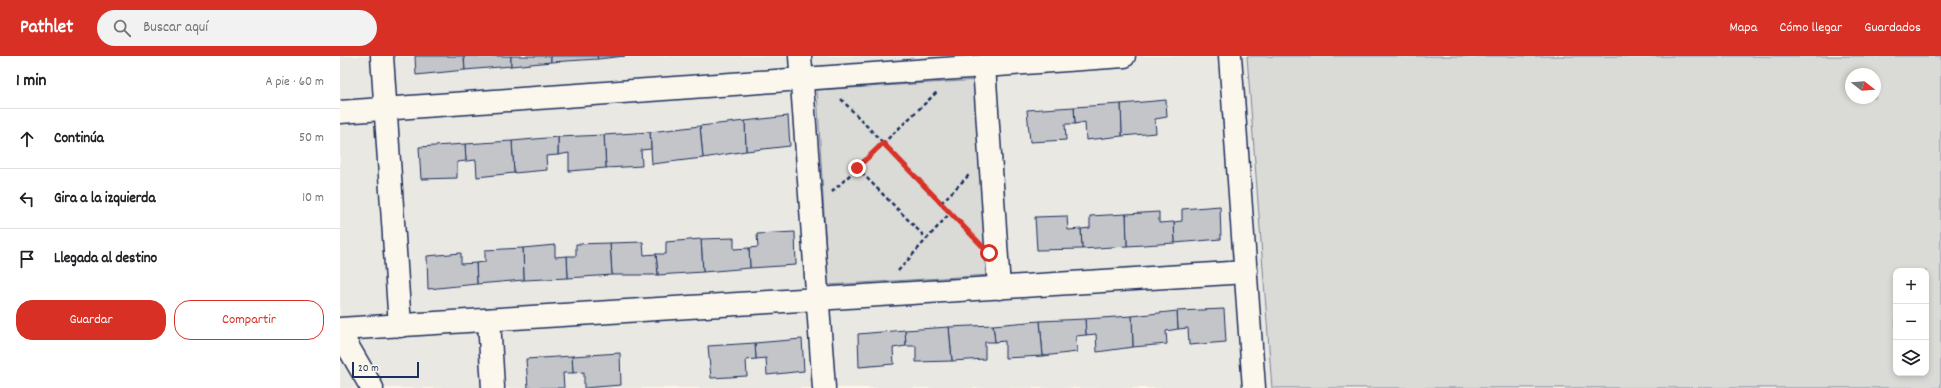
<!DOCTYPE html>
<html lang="es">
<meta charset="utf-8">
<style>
:root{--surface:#fff;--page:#f2f2f2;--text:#202124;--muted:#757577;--line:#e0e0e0;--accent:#d93025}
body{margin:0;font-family:Dekko,sans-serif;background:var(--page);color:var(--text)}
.controls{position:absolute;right:12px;bottom:12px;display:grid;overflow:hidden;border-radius:8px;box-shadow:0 2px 6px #0003}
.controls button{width:36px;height:36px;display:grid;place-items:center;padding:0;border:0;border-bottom:1px solid var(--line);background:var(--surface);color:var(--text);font:20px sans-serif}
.compass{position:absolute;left:1505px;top:12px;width:36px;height:36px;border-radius:50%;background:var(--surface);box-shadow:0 2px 6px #0003;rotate:107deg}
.scale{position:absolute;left:12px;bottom:10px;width:67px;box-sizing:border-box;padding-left:4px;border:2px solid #1b2f5e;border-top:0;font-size:11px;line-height:14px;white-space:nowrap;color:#1b2f5e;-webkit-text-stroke:3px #fbf7ec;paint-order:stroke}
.stop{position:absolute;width:12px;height:12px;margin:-9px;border:3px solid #d93025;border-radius:50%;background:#fff}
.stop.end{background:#d93025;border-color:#fff;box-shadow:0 1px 4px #0008}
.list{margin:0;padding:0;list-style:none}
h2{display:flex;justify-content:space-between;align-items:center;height:52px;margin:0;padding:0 16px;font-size:17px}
h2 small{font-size:13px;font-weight:400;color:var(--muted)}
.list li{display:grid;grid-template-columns:26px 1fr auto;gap:12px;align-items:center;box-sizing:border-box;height:60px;padding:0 16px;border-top:1px solid var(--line)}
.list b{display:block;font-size:15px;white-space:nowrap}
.list em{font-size:13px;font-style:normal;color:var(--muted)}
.actions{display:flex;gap:8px;padding:12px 16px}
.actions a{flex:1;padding:9px 0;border:1px solid var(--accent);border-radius:16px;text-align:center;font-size:14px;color:var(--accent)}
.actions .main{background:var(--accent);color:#fff}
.icon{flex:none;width:22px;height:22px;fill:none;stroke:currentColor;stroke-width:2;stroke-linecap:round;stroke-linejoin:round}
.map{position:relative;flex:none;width:1601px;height:332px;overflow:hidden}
header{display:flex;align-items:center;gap:24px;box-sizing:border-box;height:56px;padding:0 20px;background:var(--accent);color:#fff}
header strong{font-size:19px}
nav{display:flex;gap:22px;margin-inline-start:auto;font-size:14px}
.search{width:280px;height:36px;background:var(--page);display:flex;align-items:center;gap:10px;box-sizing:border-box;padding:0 14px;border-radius:22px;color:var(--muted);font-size:15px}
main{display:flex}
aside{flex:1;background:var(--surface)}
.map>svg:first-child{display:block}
.built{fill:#eae8e2;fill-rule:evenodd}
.green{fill:#dadad7;stroke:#7a849a;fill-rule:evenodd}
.building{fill:#c3c5c9;stroke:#1b2f5e}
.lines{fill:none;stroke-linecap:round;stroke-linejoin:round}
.minor-casing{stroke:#1b2f5e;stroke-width:25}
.path{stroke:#1b2f5e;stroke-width:2.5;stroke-dasharray:4 3;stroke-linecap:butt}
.minor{stroke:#fbf7ec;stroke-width:22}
.route{stroke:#d93025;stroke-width:5}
</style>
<header>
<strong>Pathlet</strong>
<div class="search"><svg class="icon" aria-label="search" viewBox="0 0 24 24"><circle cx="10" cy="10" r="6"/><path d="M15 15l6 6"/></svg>Buscar aquí</div>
<nav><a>Mapa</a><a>Cómo llegar</a><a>Guardados</a></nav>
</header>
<main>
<aside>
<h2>1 min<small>A pie · 60 m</small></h2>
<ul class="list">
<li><svg class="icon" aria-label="ahead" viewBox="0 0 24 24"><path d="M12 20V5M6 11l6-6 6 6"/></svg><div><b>Continúa</b></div><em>50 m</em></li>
<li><svg class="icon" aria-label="left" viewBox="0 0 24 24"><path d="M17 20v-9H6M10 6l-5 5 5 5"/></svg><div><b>Gira a la izquierda</b></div><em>10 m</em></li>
<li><svg class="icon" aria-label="arrive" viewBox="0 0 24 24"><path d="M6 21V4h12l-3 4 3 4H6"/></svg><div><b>Llegada al destino</b></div></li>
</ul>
<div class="actions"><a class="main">Guardar</a><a>Compartir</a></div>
</aside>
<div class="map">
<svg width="1601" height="332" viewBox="0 0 1601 332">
<rect width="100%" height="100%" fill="#fbf7ec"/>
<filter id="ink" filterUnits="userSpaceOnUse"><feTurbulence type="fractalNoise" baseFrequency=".025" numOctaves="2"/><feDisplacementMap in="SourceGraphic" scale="8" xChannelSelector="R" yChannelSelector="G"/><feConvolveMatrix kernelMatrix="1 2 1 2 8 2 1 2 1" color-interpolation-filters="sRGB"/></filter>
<g filter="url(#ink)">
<!-- built -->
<path class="built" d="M0 0H1601V332H0ZM1511 18H1535V42H1511ZM1556 215H1586V317H1556Z"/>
<!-- green -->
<g class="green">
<path d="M907 0H1601V332H932ZM1511 18H1535V42H1511ZM1556 215H1586V317H1556Z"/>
<polygon points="639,24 650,219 488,229 477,34"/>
</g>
<!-- building -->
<g class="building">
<polygon points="75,0 124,0 125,14 76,19"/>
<polygon points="124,0 171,0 171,10 125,14"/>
<polygon points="171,0 211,0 211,6 171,10"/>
<polygon points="211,0 257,0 258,3 211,6"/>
<polygon points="257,0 285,0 258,3"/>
<polygon points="826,44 827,61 815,63 816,77 782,80 781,48"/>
<polygon points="781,48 782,80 746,84 745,66 735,68 734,51"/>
<polygon points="734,51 735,68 725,68 726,84 690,86 687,54"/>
<polygon points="448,60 450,90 406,95 405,65"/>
<polygon points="405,65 406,95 363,102 360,70"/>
<polygon points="360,70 363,102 312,108 310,76"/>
<polygon points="310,76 311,93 301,94 302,110 266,112 264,79"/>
<polygon points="264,79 266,112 229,115 229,97 218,99 218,81"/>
<polygon points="218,81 218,99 206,100 207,114 174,117 172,85"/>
<polygon points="172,85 174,117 137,121 136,104 126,105 125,88"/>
<polygon points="125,88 126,105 117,106 117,122 81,123 79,91"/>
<polygon points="880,150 881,183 835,187 834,166 842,165 842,153"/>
<polygon points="819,156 819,167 834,166 835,187 787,190 786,158"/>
<polygon points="786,158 787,190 742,193 741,173 750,172 750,160"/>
<polygon points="727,160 728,174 741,173 742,193 697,194 695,161"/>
<polygon points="455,176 456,209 410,212 409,192 418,191 417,178"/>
<polygon points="394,182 394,193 409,192 410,212 363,216 361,183"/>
<polygon points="361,183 363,216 318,219 316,198 326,198 326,186"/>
<polygon points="303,186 304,199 316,198 318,219 272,219 270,187"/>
<polygon points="270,187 272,219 228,222 227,200 236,200 236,188"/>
<polygon points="215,189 215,201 227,200 228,222 184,224 183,192"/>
<polygon points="183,192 184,224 137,228 136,207 145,206 145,194"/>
<polygon points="121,197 121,208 136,207 137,228 88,233 87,200"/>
<polygon points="884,253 886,286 849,289 848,272 838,273 837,255"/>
<polygon points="837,255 838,273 826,275 827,288 793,291 792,260"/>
<polygon points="792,260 793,291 757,296 756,278 746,279 745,263"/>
<polygon points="745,263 746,279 736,280 737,296 703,300 700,265"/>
<polygon points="700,265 703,300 665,302 665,285 655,286 653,269"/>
<polygon points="653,269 655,286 645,286 645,303 612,305 609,271"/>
<polygon points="609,271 612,305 576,306 576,290 566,290 565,274"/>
<polygon points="565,274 566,290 553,292 554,308 519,311 518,278"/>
<polygon points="462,283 464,315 427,319 426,302 416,303 415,287"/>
<polygon points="415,287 416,303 406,304 407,320 371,322 368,290"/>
<polygon points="280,297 281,329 244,332 244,316 233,317 232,300"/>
<polygon points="232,300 233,317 223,317 224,332 188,332 186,303"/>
</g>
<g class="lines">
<!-- minor casing -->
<g class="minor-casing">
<g id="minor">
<polyline points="42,0 60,270"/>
<polyline points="460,0 484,332"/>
<polyline points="890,0 914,332"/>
<polyline points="644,10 659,232"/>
<polyline points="0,56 784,0"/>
<polyline points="149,264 153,332"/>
<polyline points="0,273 906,216"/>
<polyline points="0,277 32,332"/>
</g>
</g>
<!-- path -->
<g class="path">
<polyline points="501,43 633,181"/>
<polyline points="517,112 587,183"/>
<polyline points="492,136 597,36"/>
<polyline points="601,147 629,119"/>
<polyline points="558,215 610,157"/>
</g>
<!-- minor -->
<use href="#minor" class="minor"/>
</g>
</g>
<g class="lines" filter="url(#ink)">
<!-- route -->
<polyline class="route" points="517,112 543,87 649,197"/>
</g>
</svg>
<div class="controls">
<button>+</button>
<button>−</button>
<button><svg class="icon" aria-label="layers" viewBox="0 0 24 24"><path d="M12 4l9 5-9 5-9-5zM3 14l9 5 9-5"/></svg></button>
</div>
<svg class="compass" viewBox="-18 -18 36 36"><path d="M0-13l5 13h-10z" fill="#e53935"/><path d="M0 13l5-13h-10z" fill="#757577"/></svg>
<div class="scale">20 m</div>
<div class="stop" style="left:649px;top:197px"></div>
<div class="stop end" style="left:517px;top:112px"></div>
</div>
</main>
